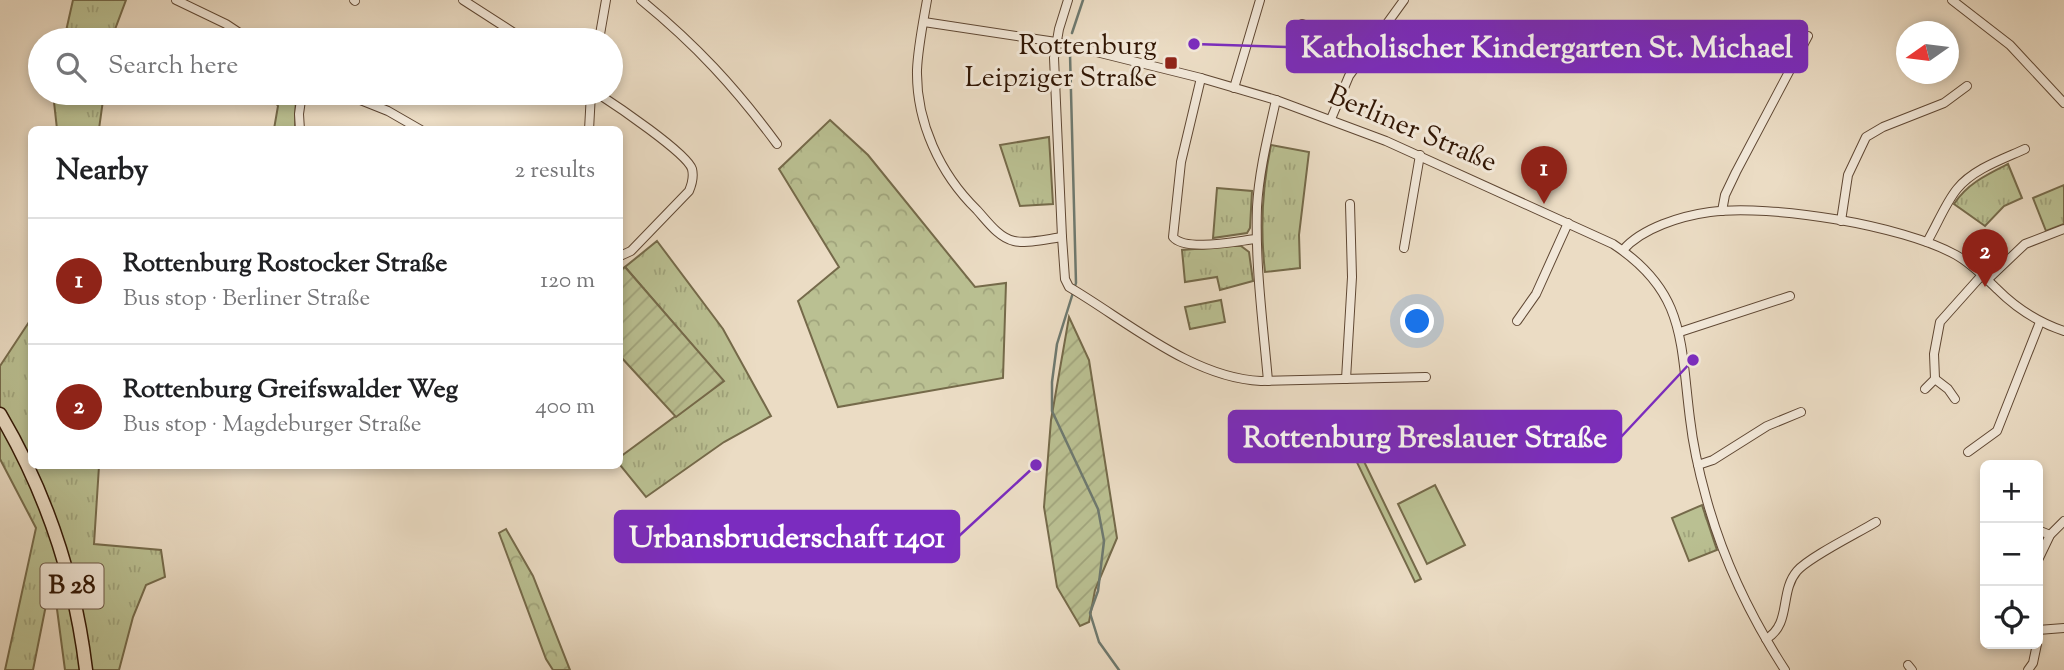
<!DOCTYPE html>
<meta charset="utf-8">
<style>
:root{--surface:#fff;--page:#f6f6f6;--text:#202124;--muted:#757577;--line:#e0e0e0;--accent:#8f2418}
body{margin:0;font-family:"Sorts Mill Goudy",serif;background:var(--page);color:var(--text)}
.controls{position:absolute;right:21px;bottom:21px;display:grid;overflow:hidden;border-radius:10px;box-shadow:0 4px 10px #0003}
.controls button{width:63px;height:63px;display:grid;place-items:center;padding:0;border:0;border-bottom:2px solid var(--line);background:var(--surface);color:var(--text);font:35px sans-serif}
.compass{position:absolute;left:1896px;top:21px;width:63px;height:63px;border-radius:50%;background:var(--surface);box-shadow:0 4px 10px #0003;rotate:256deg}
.you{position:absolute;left:1418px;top:322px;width:24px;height:24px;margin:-18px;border:5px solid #fff;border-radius:50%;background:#1a73e8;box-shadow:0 0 0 10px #1a73e833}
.badge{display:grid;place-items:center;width:46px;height:46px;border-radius:50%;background:var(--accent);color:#fff;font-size:23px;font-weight:700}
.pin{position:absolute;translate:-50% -58px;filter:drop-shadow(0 2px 4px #0008)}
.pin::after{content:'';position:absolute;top:37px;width:24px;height:21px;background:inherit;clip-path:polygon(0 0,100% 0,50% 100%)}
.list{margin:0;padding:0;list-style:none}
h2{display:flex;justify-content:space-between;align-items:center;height:91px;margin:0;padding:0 28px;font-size:30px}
h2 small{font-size:23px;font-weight:400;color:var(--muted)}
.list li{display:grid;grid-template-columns:46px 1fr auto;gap:21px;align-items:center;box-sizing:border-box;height:126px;padding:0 28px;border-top:2px solid var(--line)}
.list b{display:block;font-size:26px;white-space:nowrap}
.list p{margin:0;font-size:23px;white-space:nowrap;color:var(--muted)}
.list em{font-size:23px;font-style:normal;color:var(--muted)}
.icon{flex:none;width:38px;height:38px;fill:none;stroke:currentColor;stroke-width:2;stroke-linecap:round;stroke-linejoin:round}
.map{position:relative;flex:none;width:2064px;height:670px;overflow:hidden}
.search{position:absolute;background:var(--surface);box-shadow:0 4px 10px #0003;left:28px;top:28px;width:595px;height:77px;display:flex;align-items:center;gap:18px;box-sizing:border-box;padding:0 24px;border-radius:38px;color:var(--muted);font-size:26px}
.panel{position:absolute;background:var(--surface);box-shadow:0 4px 10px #0003;left:28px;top:126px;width:595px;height:343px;border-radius:10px}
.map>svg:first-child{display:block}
.grass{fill:url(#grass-tufts);stroke:#756a4a;stroke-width:2}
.forest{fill:url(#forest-crowns);stroke:#756a4a;stroke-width:2}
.park{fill:#bac092;stroke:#756a4a;stroke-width:2}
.garden{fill:url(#garden-furrows);stroke:#756a4a;stroke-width:2}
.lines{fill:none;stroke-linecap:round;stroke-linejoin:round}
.stream{stroke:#6e796f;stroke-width:2.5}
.minor-casing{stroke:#5f4733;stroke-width:10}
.primary-casing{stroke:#301503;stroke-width:15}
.minor{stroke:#f2e8d9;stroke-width:8}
.primary{stroke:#ebdcc4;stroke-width:12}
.poi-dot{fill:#8f2418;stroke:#f2e8d9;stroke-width:2.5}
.labels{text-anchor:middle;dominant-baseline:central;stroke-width:6;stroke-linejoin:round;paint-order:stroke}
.shield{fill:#f2e8d9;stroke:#6a5443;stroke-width:2}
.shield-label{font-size:26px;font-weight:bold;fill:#301503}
.poi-label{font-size:28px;fill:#301503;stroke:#f2e8d9;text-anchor:end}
.street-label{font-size:28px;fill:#301503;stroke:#f2e8d9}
.leader{fill:none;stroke:#7b2cbf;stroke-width:2.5}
.callout-dot{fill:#7b2cbf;stroke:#f2e8d9;stroke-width:2.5}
.callout{fill:#7b2cbf;stroke:#7b2cbf;stroke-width:2.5}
.callout-label{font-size:30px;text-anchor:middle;font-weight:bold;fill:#fff}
</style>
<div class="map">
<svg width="2064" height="670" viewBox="0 0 2064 670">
<defs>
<pattern id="grass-tufts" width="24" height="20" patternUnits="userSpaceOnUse" patternTransform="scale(1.75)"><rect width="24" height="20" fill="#bac092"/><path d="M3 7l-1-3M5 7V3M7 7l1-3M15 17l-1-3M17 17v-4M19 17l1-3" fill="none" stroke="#a0a47c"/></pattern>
<pattern id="forest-crowns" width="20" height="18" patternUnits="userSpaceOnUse" patternTransform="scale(1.75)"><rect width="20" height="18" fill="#bac092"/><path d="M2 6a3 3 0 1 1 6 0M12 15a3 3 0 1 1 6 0" fill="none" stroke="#a0a47c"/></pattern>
<pattern id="garden-furrows" width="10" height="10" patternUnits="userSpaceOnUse" patternTransform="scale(1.75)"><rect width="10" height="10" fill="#bac092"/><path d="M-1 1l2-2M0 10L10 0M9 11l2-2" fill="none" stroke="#a0a47c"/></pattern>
</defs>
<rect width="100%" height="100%" fill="#ebdcc4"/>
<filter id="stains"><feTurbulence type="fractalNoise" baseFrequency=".00286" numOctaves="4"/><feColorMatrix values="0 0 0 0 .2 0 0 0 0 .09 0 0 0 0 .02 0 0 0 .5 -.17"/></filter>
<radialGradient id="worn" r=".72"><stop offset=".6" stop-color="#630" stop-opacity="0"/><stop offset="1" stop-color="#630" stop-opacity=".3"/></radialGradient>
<!-- grass -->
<g class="grass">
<polygon points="73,0 126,0 111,40 64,40"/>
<polygon points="53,93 104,93 99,129 57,129"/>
<polygon points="268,93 296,93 295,129 274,129 278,106"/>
<polygon points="1049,137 1053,204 1020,206 1000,145"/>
<path d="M1271 145 1309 152 1299 235 1300 268 1265 272C1260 229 1262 188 1271 145Z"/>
<path d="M2008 164 2022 198 2004 206 1985 226 1954 204C1967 184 1986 175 2008 164Z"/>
<polygon points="2064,185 2064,224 2046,231 2033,198"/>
<polygon points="1217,188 1252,191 1250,228 1247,233 1213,238"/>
<polygon points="657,241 723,329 771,416 724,442 646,497 620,465 620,457 723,381 625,267"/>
<polygon points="1231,246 1241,246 1249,252 1253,281 1220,290 1217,277 1185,282 1182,250"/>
<polygon points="1221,300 1225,322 1190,329 1185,307"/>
<polygon points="31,319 32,466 99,466 94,544 161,550 165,577 146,585 133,617 119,670 65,670 55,594 48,595 33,670 5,670 36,528 0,459 0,366"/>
<polygon points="1702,505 1717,550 1689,561 1672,518"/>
</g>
<!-- forest -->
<g class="forest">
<polygon points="830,120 868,155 975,287 1006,283 1003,378 838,407 798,301 839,267 779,169"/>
<polygon points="506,529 533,576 570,670 553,670 546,659 499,533"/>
</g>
<!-- park -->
<g class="park">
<polygon points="1356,445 1421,579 1415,582 1350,448"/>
<polygon points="1435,485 1465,545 1427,564 1398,504"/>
</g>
<!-- garden -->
<g class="garden">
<polygon points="625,267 724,381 676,417 620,356 620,271"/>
<polygon points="1069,317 1089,360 1117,538 1095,590 1089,622 1080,626 1057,587 1044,507 1051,420"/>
</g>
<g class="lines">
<!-- stream -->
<g class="stream">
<polyline points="1072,33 1083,0"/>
<polyline points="1070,54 1076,283 1057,344 1052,382 1052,411 1098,509 1104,541 1098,591 1090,613 1099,642 1119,670"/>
</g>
<!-- minor casing -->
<g class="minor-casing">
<g id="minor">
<polyline points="176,0 226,24 250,40"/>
<polyline points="354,0 355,1"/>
<polyline points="463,0 525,40"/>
<path d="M641 0C696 45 735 87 777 144"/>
<path d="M927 0C923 23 918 47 917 70 916 122 940 174 977 210 987 221 999 238 1014 241 1029 244 1047 239 1062 237"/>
<path d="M1068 0 1059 29 1054 58 1062 237 1065 279 1069 287C1127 321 1192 378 1261 381L1426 377"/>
<polyline points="1952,0 2010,45 2064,103"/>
<path d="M924 22 1056 42 1201 78 1276 100 1386 141 1613 244C1686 292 1680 341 1690 419 1693 445 1699 472 1706 497 1723 560 1750 616 1785 670"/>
<polyline points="1302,24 1368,47"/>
<polyline points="599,40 606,0"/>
<path d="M1201 78 1181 162 1173 237C1185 252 1237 241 1256 239"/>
<polyline points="1234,88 1260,0"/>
<polyline points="343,93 388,111 421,130"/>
<path d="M597 93C614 104 687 153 692 169 694 177 692 184 689 191L631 251 620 256"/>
<polyline points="1331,119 1349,76 1404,0"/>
<polyline points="300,130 299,114 302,93"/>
<polyline points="589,130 591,93"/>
<polyline points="1722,211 1725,195 1736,172 1808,36"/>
<polyline points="1841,221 1848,175 1866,137 1883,127 1944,103 1967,86"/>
<path d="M1927 242C1937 225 1945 204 1957 189 1973 169 2003 159 2025 149"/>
<polyline points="1404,248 1420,155"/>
<path d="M1623 250C1642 228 1681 216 1710 212 1771 204 1902 225 1956 255 1972 264 1984 277 1997 289 2017 309 2037 322 2064 331"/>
<polyline points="1987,280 2025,244 2064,229"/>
<polyline points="1517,321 1536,294 1568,223"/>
<polyline points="1680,332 1790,296"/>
<polyline points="1346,379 1352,277 1350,204"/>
<polyline points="1935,379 1948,389 1955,399"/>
<path d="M1268 381C1263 323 1255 265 1257 207 1259 171 1268 136 1276 100"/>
<polyline points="1925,389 1935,379 1934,354 1940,322 1982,275"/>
<polyline points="1968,452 1997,431 2040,322"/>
<polyline points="1698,465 1713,460 1767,426 1801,412"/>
<polyline points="2038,530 2050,535"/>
<polyline points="2038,560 2050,535 2064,521"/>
<polyline points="2038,630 2064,628"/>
<path d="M1766 639C1792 624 1779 592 1797 571 1809 557 1858 533 1876 522"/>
<polyline points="1908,665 1912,670"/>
<polyline points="2028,670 2033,663 2037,644"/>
</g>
</g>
<!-- primary casing -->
<g class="primary-casing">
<path id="primary" d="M0 414C47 494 75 578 86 670"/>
</g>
<!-- minor -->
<use href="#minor" class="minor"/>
<!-- primary -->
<use href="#primary" class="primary"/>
</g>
<!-- markers -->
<rect class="poi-dot" x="1164" y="56" width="14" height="14" rx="3.5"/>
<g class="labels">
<!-- shield labels -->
<rect class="shield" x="40.5" y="563.5" width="63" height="45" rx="5"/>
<g class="shield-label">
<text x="72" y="586">B 28</text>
</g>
<!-- poi labels -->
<g class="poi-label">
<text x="1157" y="47">Rottenburg<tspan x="1157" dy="32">Leipziger Straße</tspan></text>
</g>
<!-- street labels -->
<g class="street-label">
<text transform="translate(1412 130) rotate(23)">Berliner Straße</text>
</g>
</g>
<!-- callouts -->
<path class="leader" d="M1194 44L1287 47M1693 360L1621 437M1036 465L959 536"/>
<g class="callout-dot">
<circle cx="1194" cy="44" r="7"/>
<circle cx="1693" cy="360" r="7"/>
<circle cx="1036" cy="465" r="7"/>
</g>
<g class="callout">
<rect x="1287" y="21" width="520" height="51" rx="7"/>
<rect x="1229" y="411" width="392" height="51" rx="7"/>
<rect x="615" y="511" width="344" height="51" rx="7"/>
</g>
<g class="callout-label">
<text x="1547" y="57">Katholischer Kindergarten St. Michael</text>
<text x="1425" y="447">Rottenburg Breslauer Straße</text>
<text x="787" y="547">Urbansbruderschaft 1401</text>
</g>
<rect width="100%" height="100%" filter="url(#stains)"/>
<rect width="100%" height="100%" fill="url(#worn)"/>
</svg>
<div class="controls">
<button>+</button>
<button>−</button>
<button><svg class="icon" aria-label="locate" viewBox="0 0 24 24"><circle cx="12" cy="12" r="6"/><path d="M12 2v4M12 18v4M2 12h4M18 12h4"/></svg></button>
</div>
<svg class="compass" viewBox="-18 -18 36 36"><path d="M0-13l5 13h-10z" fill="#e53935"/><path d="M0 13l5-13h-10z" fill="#757577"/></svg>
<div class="you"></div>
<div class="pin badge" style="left:1544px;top:204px">1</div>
<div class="pin badge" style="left:1985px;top:287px">2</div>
<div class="search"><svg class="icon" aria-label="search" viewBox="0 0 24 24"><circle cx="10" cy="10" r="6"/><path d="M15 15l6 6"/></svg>Search here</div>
<section class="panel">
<h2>Nearby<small>2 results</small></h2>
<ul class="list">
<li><span class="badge">1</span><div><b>Rottenburg Rostocker Straße</b><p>Bus stop · Berliner Straße</p></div><em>120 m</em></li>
<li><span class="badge">2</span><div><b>Rottenburg Greifswalder Weg</b><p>Bus stop · Magdeburger Straße</p></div><em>400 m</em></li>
</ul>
</section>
</div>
